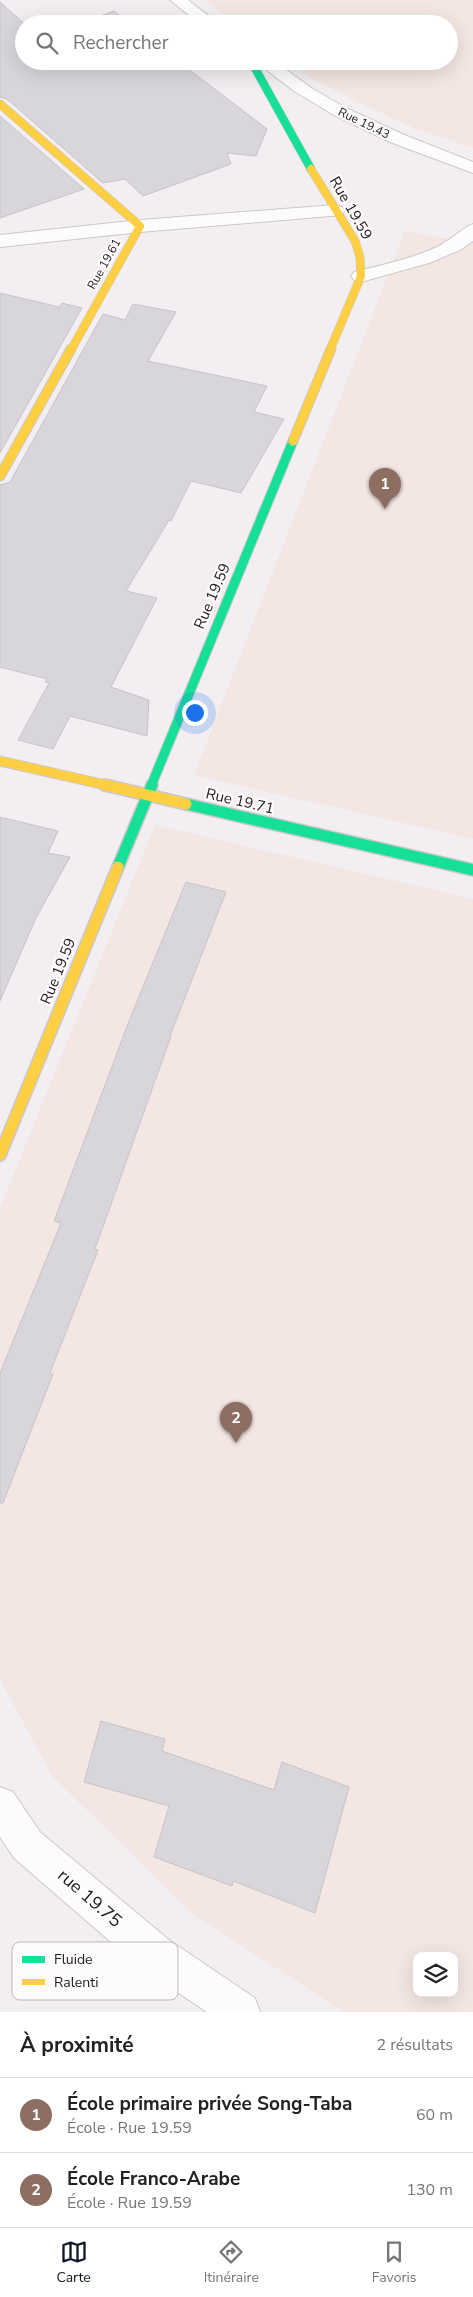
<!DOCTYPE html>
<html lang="fr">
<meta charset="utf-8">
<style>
:root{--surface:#fff;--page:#f6f6f6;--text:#222;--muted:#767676;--line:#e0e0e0;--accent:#111827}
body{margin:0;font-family:"Nunito Sans",sans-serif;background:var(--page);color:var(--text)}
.controls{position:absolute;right:15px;bottom:15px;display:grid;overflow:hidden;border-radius:10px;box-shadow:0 5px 20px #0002}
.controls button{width:45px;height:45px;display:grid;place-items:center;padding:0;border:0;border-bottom:1px solid var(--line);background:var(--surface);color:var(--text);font:25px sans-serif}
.you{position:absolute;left:194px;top:712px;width:18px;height:18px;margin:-12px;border:4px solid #fff;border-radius:50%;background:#1a73e8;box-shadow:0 0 0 8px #1a73e833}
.badge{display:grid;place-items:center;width:32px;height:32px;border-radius:50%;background:var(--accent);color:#fff;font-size:16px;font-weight:700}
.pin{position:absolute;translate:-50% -41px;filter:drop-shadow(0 1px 2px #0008)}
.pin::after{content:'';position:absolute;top:26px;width:18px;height:15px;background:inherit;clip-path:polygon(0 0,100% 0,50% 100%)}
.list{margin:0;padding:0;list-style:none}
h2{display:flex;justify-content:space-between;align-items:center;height:65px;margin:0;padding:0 20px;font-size:21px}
h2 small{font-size:16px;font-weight:400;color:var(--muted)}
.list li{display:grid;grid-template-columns:32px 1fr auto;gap:15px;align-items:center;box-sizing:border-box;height:75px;padding:0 20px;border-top:1px solid var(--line)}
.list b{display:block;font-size:19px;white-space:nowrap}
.list p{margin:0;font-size:16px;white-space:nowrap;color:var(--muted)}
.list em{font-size:16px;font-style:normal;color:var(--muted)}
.icon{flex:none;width:28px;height:28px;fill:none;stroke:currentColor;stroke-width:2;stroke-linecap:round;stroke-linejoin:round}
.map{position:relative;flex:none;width:473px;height:2012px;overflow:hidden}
.search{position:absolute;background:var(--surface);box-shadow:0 5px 20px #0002;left:15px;right:15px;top:15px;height:55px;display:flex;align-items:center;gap:12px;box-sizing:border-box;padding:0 18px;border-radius:28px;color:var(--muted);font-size:19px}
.sheet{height:215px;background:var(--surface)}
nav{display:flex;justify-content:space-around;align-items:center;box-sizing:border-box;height:70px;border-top:1px solid var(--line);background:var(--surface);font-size:14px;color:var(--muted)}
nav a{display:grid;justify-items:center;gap:2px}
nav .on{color:var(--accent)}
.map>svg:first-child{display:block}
.education{fill:#f4e6e2;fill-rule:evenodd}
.building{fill:#d8d6da;stroke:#c7c4c8}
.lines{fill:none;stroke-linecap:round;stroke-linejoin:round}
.street-casing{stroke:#cbc8cb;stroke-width:2}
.fast-far2-casing{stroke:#cbc8cb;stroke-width:9}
.fast-far1-casing{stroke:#cbc8cb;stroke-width:11}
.fast-casing{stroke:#cbc8cb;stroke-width:14}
.slow-far2-casing{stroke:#cbc8cb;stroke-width:9}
.slow-far1-casing{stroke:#cbc8cb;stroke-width:11}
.slow-casing{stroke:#cbc8cb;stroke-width:14}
.street{fill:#fdfcfd;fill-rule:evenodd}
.fast-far2{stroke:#16e098;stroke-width:8}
.fast-far1{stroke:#16e098;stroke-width:9}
.fast{stroke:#16e098;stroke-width:11}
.slow-far2{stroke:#ffcf43;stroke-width:8}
.slow-far1{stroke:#ffcf43;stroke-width:9}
.slow{stroke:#ffcf43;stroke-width:11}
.labels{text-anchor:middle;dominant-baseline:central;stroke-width:4.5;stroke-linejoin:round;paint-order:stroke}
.far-street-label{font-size:12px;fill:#1e1b1e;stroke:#fefbfe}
.street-label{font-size:15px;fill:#1e1b1e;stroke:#fefbfe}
.near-street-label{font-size:18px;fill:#1e1b1e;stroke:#fefbfe}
.key{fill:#fefbfe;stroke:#bbb8bb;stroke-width:1}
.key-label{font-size:14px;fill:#1e1b1e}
</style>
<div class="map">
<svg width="473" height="2012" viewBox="0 0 473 2012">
<rect width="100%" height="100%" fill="#f2eef2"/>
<!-- education -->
<g class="education">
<polygon points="205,0 473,0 473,148 414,128 362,104 312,79 287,61 449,61 449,24 237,24"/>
<polygon points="405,231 473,243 473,839 194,775"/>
<path d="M155 825 473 899V2012H344L194 1915 52 1776 0 1679V1208ZM417 1956H454V1993H417Z"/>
</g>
<!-- building -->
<g class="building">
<polygon points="0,2 25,24 24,61 178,61 267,129 256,156 227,153 231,164 143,196 125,179 103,183 7,99 0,97"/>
<polygon points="114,11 130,24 78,24"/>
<polygon points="0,116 84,189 0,218"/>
<polygon points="0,293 59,307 62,303 82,308 0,453"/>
<polygon points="133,304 176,312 148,361 267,386 254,412 284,419 241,493 191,481 171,521 169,520 126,591 157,598 111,687 149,700 147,736 70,716 53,749 18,740 49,683 45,682 47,679 0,667 0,485 10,482 103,314 125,320"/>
<polygon points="0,817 58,831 48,853 70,857 36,918 0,1001"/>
<polygon points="186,882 226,892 170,1036 171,1036 95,1249 98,1250 50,1373 53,1374 3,1503 0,1503 0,1373 61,1223 54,1221 129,1021"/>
<polygon points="101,1721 165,1739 162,1751 274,1790 282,1762 349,1787 315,1913 233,1881 232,1886 154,1857 169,1806 84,1782"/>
</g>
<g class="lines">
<!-- street casing -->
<g class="street-casing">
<g id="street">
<polygon points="170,0 188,0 219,24 200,24"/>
<polygon points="255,61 274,61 313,89 346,108 402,134 473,162 473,173 390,142 334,115 294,91"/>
<polygon points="335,205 342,207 344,211 342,215 140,232 0,247 0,235 140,220"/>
<path d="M473 224V241L460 250 429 263 361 282 354 280 351 276 354 272C382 265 411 259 437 247 449 241 464 227 473 224Z"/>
<polygon points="0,1787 13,1792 40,1832 169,1940 255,1998 260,2012 207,2012 141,1968 14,1858 0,1837"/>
</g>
</g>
<!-- fast-far2 casing -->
<g class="fast-far2-casing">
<polyline id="fast-far2" points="251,61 311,169"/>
</g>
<!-- fast-far1 casing -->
<g class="fast-far1-casing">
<polyline id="fast-far1" points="151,786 293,441"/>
</g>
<!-- fast casing -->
<g class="fast-casing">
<g id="fast">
<polyline points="186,804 473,870"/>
<polyline points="118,867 152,785"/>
</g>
</g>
<!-- slow-far2 casing -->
<g class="slow-far2-casing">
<g id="slow-far2">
<polyline points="0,104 140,226 71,350"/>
<polyline points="311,169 355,241 360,257 361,276 330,350"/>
</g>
</g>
<!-- slow-far1 casing -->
<g class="slow-far1-casing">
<g id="slow-far1">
<polyline points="293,441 331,349"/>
<polyline points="0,476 71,349"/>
<polyline points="0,761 110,786"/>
</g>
</g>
<!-- slow casing -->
<g class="slow-casing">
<g id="slow">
<polyline points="105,785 186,804"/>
<polyline points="0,1155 118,867"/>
</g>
</g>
<!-- street -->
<use href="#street" class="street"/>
<!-- fast-far2 -->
<use href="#fast-far2" class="fast-far2"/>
<!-- fast-far1 -->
<use href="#fast-far1" class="fast-far1"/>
<!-- fast -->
<use href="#fast" class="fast"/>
<!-- slow-far2 -->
<use href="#slow-far2" class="slow-far2"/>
<!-- slow-far1 -->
<use href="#slow-far1" class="slow-far1"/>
<!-- slow -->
<use href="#slow" class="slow"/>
</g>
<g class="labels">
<!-- far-street labels -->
<g class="far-street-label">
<text transform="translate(364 123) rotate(26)">Rue 19.43</text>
<text transform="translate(104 264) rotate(-61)">Rue 19.61</text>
</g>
<!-- street labels -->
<g class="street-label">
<text transform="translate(351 208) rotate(60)">Rue 19.59</text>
<text transform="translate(212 596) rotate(-67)">Rue 19.59</text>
<text transform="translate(240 801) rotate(13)">Rue 19.71</text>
<text transform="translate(58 971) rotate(-68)">Rue 19.59</text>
</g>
<!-- near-street labels -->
<g class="near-street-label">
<text transform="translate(90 1898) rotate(41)">rue 19.75</text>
</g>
</g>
<!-- legend -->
<rect x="12" y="1942" width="166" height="58" rx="8" class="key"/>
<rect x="22" y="1956" width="23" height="7" fill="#16e098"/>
<rect x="22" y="1979" width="23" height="6" fill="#ffcf43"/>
<g class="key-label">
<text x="54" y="1964">Fluide</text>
<text x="54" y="1987">Ralenti</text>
</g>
</svg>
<div class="controls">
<button><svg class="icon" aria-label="layers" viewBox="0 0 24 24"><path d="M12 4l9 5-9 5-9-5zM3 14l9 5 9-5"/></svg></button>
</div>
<div class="you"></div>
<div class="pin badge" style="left:385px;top:509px;background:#8d6e63">1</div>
<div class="pin badge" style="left:236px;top:1443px;background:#8d6e63">2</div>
<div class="search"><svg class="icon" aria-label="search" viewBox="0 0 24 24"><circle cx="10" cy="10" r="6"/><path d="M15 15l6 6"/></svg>Rechercher</div>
</div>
<section class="sheet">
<h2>À proximité<small>2 résultats</small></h2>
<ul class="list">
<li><span class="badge" style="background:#8d6e63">1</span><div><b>École primaire privée Song-Taba</b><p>École · Rue 19.59</p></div><em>60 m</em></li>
<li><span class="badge" style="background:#8d6e63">2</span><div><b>École Franco-Arabe</b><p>École · Rue 19.59</p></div><em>130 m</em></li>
</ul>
</section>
<nav>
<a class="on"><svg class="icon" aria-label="map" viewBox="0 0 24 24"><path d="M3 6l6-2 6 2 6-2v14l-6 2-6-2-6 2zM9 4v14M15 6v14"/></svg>Carte</a>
<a><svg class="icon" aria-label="directions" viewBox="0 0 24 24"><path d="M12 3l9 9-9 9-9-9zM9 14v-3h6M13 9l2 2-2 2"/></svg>Itinéraire</a>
<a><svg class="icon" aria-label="saved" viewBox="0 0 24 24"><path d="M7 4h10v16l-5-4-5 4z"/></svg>Favoris</a>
</nav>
